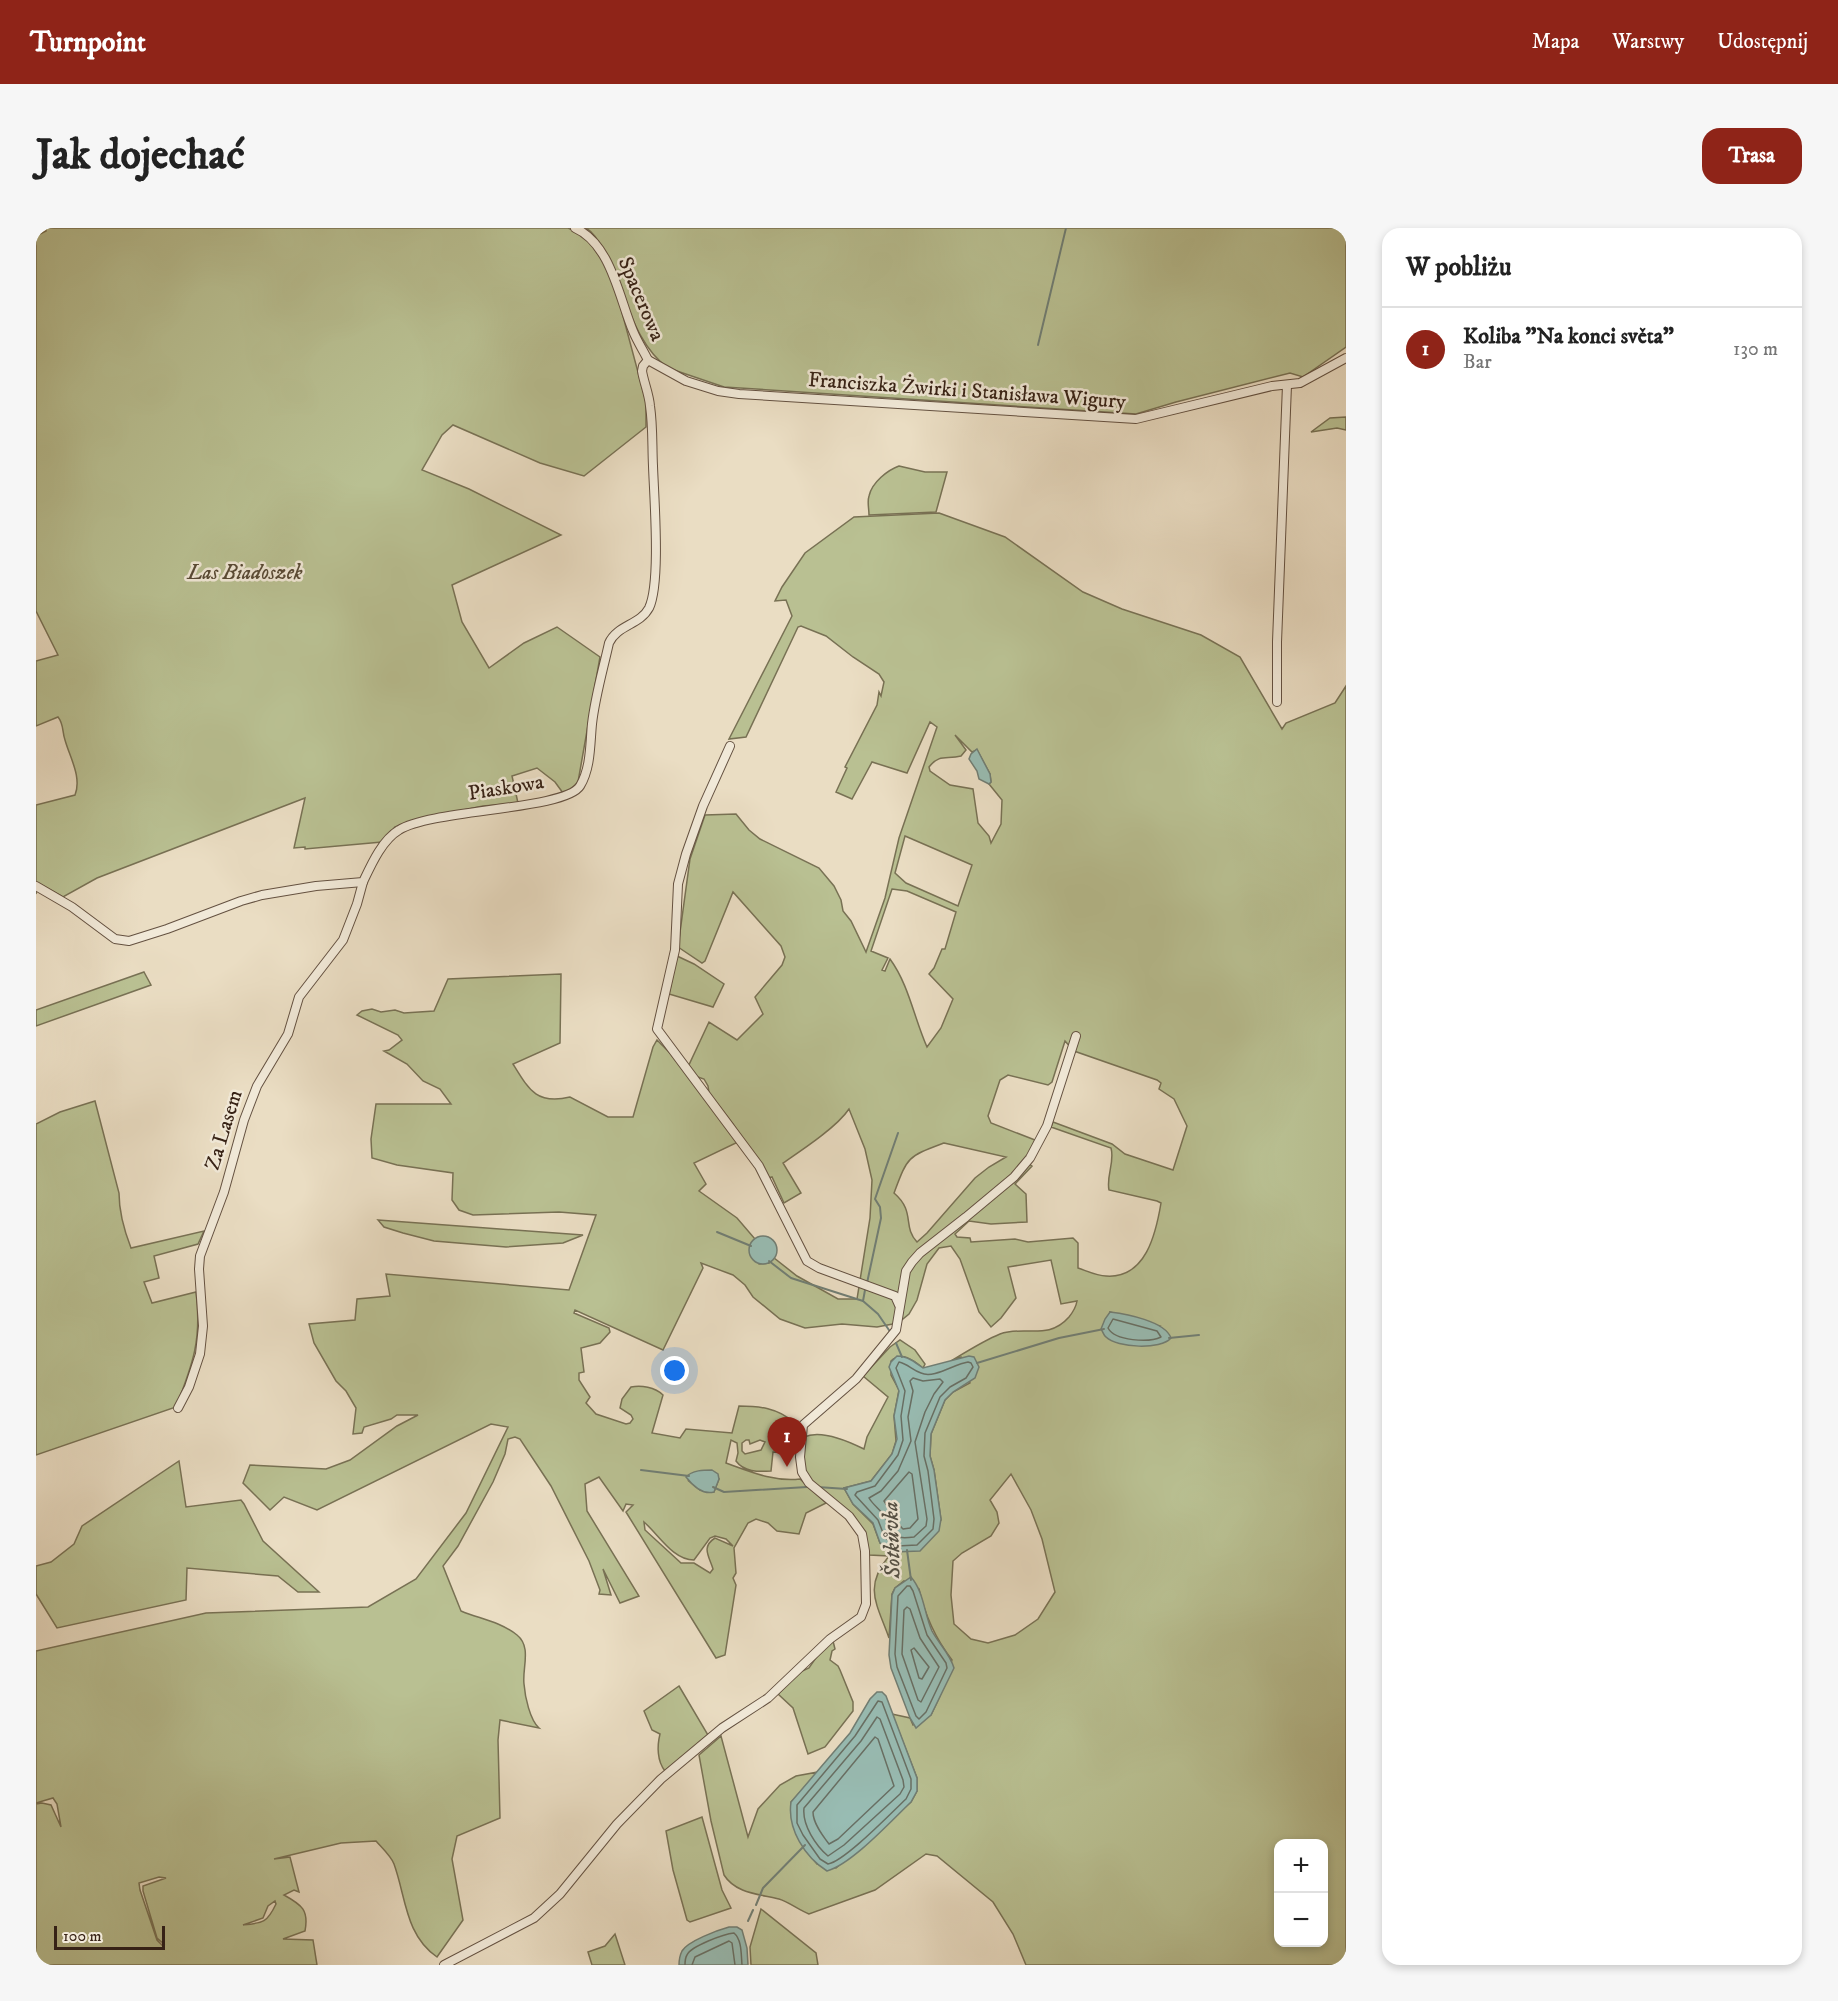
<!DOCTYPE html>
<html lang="pl">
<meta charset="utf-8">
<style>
:root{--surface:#fff;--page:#f6f6f6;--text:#222;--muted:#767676;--line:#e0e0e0;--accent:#8f2418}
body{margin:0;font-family:"IM FELL DW Pica",serif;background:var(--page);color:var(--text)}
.controls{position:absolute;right:18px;bottom:18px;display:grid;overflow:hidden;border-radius:12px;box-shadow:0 3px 9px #0003}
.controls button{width:54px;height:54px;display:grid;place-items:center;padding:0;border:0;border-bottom:2px solid var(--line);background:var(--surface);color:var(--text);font:30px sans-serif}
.scale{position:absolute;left:18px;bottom:15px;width:111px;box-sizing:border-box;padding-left:6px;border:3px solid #372216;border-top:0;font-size:16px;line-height:21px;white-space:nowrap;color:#372216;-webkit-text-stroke:4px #f1e9d8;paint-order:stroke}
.you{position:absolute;left:639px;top:1143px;width:21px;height:21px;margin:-15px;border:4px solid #fff;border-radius:50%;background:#1a73e8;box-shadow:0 0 0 9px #1a73e833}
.badge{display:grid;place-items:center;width:39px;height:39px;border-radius:50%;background:var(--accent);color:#fff;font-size:20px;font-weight:700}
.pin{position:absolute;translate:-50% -50px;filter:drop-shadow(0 2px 3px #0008)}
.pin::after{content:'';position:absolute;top:32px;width:21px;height:18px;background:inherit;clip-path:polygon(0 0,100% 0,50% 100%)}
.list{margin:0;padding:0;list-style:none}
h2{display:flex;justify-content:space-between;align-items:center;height:78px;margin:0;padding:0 24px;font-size:26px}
h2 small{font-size:20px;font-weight:400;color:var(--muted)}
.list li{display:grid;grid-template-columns:39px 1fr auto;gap:18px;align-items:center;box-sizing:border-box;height:84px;padding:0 24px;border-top:2px solid var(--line)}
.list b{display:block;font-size:22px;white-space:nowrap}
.list p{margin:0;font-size:20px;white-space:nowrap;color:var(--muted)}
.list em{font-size:20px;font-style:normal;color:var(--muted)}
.map{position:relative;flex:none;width:1310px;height:1737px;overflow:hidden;border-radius:18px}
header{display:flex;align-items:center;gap:36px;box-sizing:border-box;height:84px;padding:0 30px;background:var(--accent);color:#fff}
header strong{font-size:28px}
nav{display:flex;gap:33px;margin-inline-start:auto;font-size:21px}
.intro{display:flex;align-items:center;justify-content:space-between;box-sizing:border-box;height:144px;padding:0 36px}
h1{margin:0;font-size:42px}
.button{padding:15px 27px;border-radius:18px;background:var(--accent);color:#fff;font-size:21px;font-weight:700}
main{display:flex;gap:36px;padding:0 36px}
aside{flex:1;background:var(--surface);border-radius:18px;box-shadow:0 3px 9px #0003}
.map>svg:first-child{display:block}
.green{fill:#b9c092;stroke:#787154;stroke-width:1.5;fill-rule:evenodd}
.water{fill:#98bcb3;stroke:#717e74;stroke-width:1.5}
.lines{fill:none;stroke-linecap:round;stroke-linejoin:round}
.shore{stroke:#686f64;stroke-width:1.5}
.stream{stroke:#717e74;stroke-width:2}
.minor-casing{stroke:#645141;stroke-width:10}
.minor{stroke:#f1e9d8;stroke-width:8}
.labels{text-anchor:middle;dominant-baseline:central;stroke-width:5;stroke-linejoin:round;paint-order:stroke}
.street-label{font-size:21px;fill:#372216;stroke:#f1e9d8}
.park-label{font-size:21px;font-style:italic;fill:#584a35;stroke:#f1e9d8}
.water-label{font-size:22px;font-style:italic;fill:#545045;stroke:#f1e9d8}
</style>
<header>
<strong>Turnpoint</strong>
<nav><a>Mapa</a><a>Warstwy</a><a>Udostępnij</a></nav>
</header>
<div class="intro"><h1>Jak dojechać</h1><a class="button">Trasa</a></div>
<main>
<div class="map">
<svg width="1310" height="1737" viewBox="0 0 1310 1737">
<rect width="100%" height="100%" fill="#eaddc3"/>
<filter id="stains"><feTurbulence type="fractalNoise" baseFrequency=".00333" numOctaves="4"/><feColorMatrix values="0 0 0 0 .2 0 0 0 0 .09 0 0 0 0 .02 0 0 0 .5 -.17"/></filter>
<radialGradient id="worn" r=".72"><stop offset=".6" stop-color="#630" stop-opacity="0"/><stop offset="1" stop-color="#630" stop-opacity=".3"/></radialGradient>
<!-- green -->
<g class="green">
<path d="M10 0H532L546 6 553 13 576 47 610 174V199L548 248 504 235 417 197 406 207 386 242 433 261 525 307 416 357 426 394 453 440 488 415 521 399 564 429 542 554 534 562 527 565 519 554 501 540 476 548 482 575 447 578 388 590 359 599 346 614 269 621V619L258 620 269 570 61 650 27 669 2 655 0 666V577L39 567C46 549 34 530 29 512 26 504 28 496 22 489L0 498V433L22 427 0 383V8L10 3Z"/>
<path d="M550 0H1310V119L1267 149 1254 145 1140 174 1100 186 688 159 632 140C596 114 590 63 569 26 563 16 560 6 550 0Z"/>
<polygon points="1310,189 1310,202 1301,200 1275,204 1294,190"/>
<path d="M863 238 889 244H911L900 284 833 287C833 280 831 274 833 268 836 254 852 242 863 238Z"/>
<path d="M903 285 969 309 1047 364 1086 381 1165 407 1204 429 1246 501 1250 495 1299 475 1310 458V1737H990L977 1706 957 1674 901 1628 890 1626 839 1662 773 1686C763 1682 753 1674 743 1671 724 1666 700 1666 688 1647L675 1593 663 1527 685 1508 712 1609 722 1581 744 1557 760 1548 782 1544 755 1574C755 1604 762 1613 781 1636L800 1640 875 1574 881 1563V1550L856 1486 874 1490 877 1497 895 1487 904 1468 916 1432C899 1410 889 1388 883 1361L868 1353 859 1360 856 1366 853 1410C841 1376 827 1359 853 1328L833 1327 829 1305 776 1256 768 1241V1209C785 1201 812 1213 828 1221L831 1209 852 1169 827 1148 854 1119 864 1112 879 1122 889 1136 887 1140C877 1132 866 1123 855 1133V1147L863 1162 858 1188 860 1213 856 1226 835 1253 808 1260 817 1276 837 1296 844 1315 850 1317 853 1327 858 1324 884 1322 905 1292 898 1242 894 1228 895 1206 909 1172 917 1164 934 1155 925 1129 915 1133C930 1124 947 1113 964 1106 989 1097 1012 1113 1033 1089 1037 1084 1040 1079 1041 1073L1025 1076 1015 1032 972 1039 980 1070 965 1090 955 1099 943 1084 924 1031 915 1018 903 1020 891 1036 881 1072 873 1086 862 1095 841 1099 806 1096 769 1100 744 1091 717 1069 709 1057 697 1047 665 1035 667 1040 627 1122 539 1082 538 1085 573 1100 574 1104 564 1115 545 1120 548 1144 543 1145V1152L554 1169 550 1175 560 1186 590 1196 594 1195 597 1191 595 1187 584 1180 586 1171 595 1159C605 1157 619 1159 627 1167L616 1205 644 1210 650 1201 696 1205 703 1178C723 1178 742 1180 757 1194L756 1225 737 1224 735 1243C722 1244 708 1244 700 1233L702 1225 701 1215 695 1212 690 1235C715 1244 738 1254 764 1251L790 1275 770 1285 763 1306 741 1303 732 1295 720 1291 712 1295 698 1320 700 1345 697 1350 700 1357 689 1427 680 1430 590 1284 597 1277 590 1276 587 1283 563 1249 549 1256 551 1283 603 1368 584 1375 567 1341 575 1367 563 1366 564 1362 553 1333 515 1258 484 1211 479 1209 472 1211 469 1226 457 1254 422 1318 407 1338 425 1383C444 1391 463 1393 481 1407 496 1419 486 1440 488 1456 489 1469 494 1492 503 1500L464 1492 462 1512 464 1590 421 1608 416 1631 427 1692 401 1729C369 1707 370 1669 358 1636 355 1628 346 1620 340 1613L305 1615 238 1631 254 1629 263 1664 258 1662 248 1667C266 1677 273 1682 269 1703L247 1711 277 1712 281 1737H0V1576L6 1575 15 1577 25 1599 21 1576 17 1570 0 1575V1423L170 1385 332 1379 380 1351 430 1285 472 1199 455 1196 281 1282 248 1269 234 1282 207 1255 214 1237 290 1241 314 1232 361 1198 382 1187H361L355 1191 328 1199 326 1205 317 1206 320 1180 310 1163 300 1153 278 1115 273 1096 319 1092 321 1071 354 1068 350 1046 533 1062 560 987 523 984 437 987 423 982 416 972 417 945 361 937 336 930 335 911 340 876H415L404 861 387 853 371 836 348 823 353 822 366 812 362 807 321 787 326 783 336 781 345 784 359 782 368 785 398 783 412 751 525 746 524 815 477 836C493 862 501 877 534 869L572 889H597L617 819 621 812 635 826 702 914 658 935 670 956 663 963 701 990 719 1011 715 1017 723 1036 733 1035 738 1030 761 1048 802 1071H821L834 990 836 952 829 921 813 881C801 899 766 922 747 935L765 965 748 975 736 949 732 950 697 896 673 865 672 858 668 851 659 848 652 839 673 794 701 812 727 786 719 769 746 737 749 729 745 718 697 664 669 733 666 735 642 719 654 631 669 587 700 586 713 602 724 611 783 640 798 658 805 672 807 683 815 693 830 724 849 670 863 610 901 499 894 494 871 545 836 534 816 571 800 564 811 540 809 539 841 477 843 464 845 468 848 454 843 446 817 429 790 408 765 398 762 399 710 509 693 511 756 388 750 372 739 373 746 359 769 325 818 289ZM919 507 936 524 941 522 954 546 955 554 953 556 966 572 965 596 955 615 953 608 942 595 937 561 914 557 894 543 893 539C904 525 911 532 925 528L930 522ZM869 608 936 637 922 678 870 655 859 645ZM856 661 871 663 920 684 909 721H906L898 740 893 746 917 771 905 800 891 819C878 790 873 757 854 731L849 743 846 742 852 730 835 723ZM1029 813 1038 823 1121 852 1125 855 1123 861 1138 871 1151 898 1137 942 1089 926 1076 916 1017 894 1015 899 1075 920C1079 934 1070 948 1073 962L1121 973 1125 975C1120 1005 1110 1051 1070 1048 1061 1048 1051 1043 1042 1040V1015L1037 1010 992 1014 979 1011 935 1014 934 1010 921 1009 919 1006 933 993 955 996 991 994 990 966 979 956 996 938 989 933 998 917 999 912 955 895 952 888 964 852 972 847 1012 857 1016 854ZM908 915 970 929 953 939 939 950 891 1005 881 1014C866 998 880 984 858 965 872 928 871 929 908 915ZM1074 1084 1124 1098 1101 1117 1076 1112ZM710 1212H713L714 1216 724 1212 729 1214 725 1222 709 1226 706 1223V1215ZM975 1246 995 1282 1006 1311 1019 1364 1002 1391 979 1407 952 1415 935 1411 918 1396 915 1367 917 1333 926 1325 955 1308 963 1295 961 1284 954 1272ZM683 1251 678 1264 664 1262 653 1253ZM608 1294C623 1307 637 1332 658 1332L674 1310 679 1308 690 1311 697 1318 679 1310C665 1319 673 1328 677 1341L674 1345 658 1335H645L609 1302ZM1242 1616H1288V1714H1242ZM123 1649 130 1650 107 1658V1663L121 1710 128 1716 126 1717 121 1712 104 1662 103 1655ZM239 1673 240 1676C231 1695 227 1695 207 1697L227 1690 232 1678Z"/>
<polygon points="641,728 658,736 688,756 677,779 633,766"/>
<polygon points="108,744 115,757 0,798 0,782"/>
<path d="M59 873 83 965C83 985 88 1002 95 1020L168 1003 162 1016 118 1028 123 1050 108 1054 116 1075 160 1064C166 1111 157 1136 140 1179L0 1227V896L24 884Z"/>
<polygon points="342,992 547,1007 527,1015 470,1019 398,1013 367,1005 348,999"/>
<polygon points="143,1233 150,1279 205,1272 208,1276 227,1313 283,1364 262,1364 242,1348 151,1340 150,1372 21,1400 0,1366 0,1338 15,1334 38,1316 46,1298"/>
<polygon points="797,1413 799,1421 796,1423 794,1432 802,1438 804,1442 817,1474 817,1483 789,1519 772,1526 757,1480 742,1466 764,1444 773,1440 786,1421"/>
<path d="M643 1458 672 1507 629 1543C621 1533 621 1518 624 1506L616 1502 608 1483Z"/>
<polygon points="666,1589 686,1662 695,1680 654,1694 651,1692 637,1642 630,1603"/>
<polygon points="725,1681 780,1725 782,1737 715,1737 714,1719"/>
<polygon points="579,1706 589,1737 556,1737 552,1724 569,1718"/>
</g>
<!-- water -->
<g class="water">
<polygon points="941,521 954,546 955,554 953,556 943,551 941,543 933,531 935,526"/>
<circle cx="727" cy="1022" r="14"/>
<path d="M1074 1084C1090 1086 1129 1093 1135 1110 1125 1122 1081 1120 1070 1109 1068 1108 1066 1102 1065 1101L1069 1091Z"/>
<path d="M861 1128C871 1128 879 1134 887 1140L933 1128 938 1129 943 1139 939 1150 917 1164 909 1172 895 1206 894 1228 898 1242 905 1291 903 1303 884 1323 858 1324 844 1315 837 1295 817 1276 808 1260 835 1253 856 1226 861 1211 858 1188 863 1163 853 1139 855 1134Z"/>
<path d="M676 1242 682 1246 683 1251 678 1264C667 1267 657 1258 650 1249 656 1242 668 1242 676 1242Z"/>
<path d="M875 1349C888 1364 888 1385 896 1403 903 1416 914 1426 918 1440L895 1487 880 1500 874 1490 855 1440 853 1427 856 1367 859 1360Z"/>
<path d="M841 1464H846L850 1468 881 1550V1563L875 1574C855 1593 816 1636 791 1643 769 1629 751 1601 755 1574L814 1505 834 1471Z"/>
<path d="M693 1699H701L706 1702 711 1720 712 1737H643C643 1733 644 1727 646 1723 652 1713 682 1702 693 1699Z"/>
</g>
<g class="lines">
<!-- shore -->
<g class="shore">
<path d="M1077 1091 1121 1103 1125 1109C1113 1115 1079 1113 1072 1100Z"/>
<path d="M863 1134C872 1136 876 1142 885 1145 898 1151 918 1136 932 1134L935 1135 937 1139 930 1150 914 1159 904 1169 889 1205 888 1228 892 1243 898 1291 897 1301 881 1317 861 1318 849 1310 842 1292 819 1267 821 1264 839 1258 862 1227 867 1212 865 1188 869 1163 860 1140Z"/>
<path d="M877 1150 887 1153 904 1151 907 1154 898 1166 889 1184 879 1214 891 1291 890 1298 878 1309C854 1312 858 1306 849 1289 845 1282 837 1277 833 1270L845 1263 862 1243 875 1213 872 1189 877 1163 874 1153Z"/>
<path d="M873 1244 876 1246 882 1291 874 1300 867 1301C863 1298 852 1279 848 1273Z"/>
<polygon points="871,1358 874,1358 877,1363 891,1407 910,1435 911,1440 890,1484 883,1491 880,1488 861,1439 859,1426 862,1368"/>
<polygon points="871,1379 874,1381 884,1410 903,1439 885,1474 882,1472 866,1426 868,1382"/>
<polygon points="878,1420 893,1439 886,1451 883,1450 875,1422"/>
<path d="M842 1473 846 1474 875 1551V1561L870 1571C855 1585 809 1633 792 1636L784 1631 767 1607 761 1595V1577L819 1508Z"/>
<path d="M841 1489 844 1491 867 1552 868 1559 864 1566 808 1617 792 1628C780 1618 766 1597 768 1580L825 1513Z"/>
<path d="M839 1509 842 1511 858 1558 802 1611 793 1616C786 1607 777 1595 777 1584Z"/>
<path d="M649 1737C649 1734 649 1730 651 1727 655 1718 688 1706 698 1705 706 1712 705 1726 706 1737"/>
<polyline points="656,1737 659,1729 693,1713 696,1715 699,1737"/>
</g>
<!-- stream -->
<g class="stream">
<polyline points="1002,117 1030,0"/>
<polyline points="681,1004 715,1018"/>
<polyline points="733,1033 755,1050 827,1073"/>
<polyline points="831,1055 845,990 844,979 839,971 862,905"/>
<polyline points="829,1062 827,1073 842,1086 855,1105"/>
<polyline points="1133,1110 1163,1107"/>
<polyline points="860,1115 866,1129"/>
<polyline points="941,1135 1023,1110 1068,1101"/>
<polyline points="605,1242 653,1248"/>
<polyline points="677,1259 688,1264 771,1259"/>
<polyline points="781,1259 811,1261"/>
<polyline points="871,1322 875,1352"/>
<polyline points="720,1677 727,1660 769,1617"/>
<polyline points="712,1693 717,1682"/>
</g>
<!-- minor casing -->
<g class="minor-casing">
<g id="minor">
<path d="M539 0C575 16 583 70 597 103 601 113 607 122 612 132"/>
<polyline points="612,132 650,153 682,163 703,166 1100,191 1236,158 1264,155 1310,130"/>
<polyline points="1241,474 1241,414 1251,157"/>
<polyline points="694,518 667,578 650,626 642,656 639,722 621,801 723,938 771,1033 783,1040 859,1068 863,1077"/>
<path d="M0 658 36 679 79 711 93 713 131 701 205 673 226 667 280 658 327 654C335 637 346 612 363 602 396 581 529 582 544 558 555 540 554 516 556 496 559 469 567 442 573 415 581 397 604 397 613 380 625 355 618 269 617 238 616 218 617 198 614 178 613 166 608 155 606 143L607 138 612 132"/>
<polyline points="142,1180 153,1159 164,1126 167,1098 163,1041 164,1028 188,964 208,892 221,858 252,806 263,769 307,712 321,676 327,654"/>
<polyline points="408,1737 498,1690 524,1666 581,1596 625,1551 686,1500 732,1470 794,1411 825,1389 830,1376 829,1323 826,1306 813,1288 773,1255 766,1244 764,1229 767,1197 820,1151 860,1102 870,1043 876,1034 884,1025 930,989 978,949 994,930 1011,898 1040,808"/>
</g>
</g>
<!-- minor -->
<use href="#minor" class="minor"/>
</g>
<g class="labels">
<!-- street labels -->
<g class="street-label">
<text transform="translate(605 71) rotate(67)">Spacerowa</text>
<text transform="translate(931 163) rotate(4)">Franciszka Żwirki i Stanisława Wigury</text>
<text transform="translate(470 560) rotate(-9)">Piaskowa</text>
<text transform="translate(188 902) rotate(-73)">Za Lasem</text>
</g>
<!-- park labels -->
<g class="park-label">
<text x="209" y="345">Las Biadoszek</text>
</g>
<!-- water labels -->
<g class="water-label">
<text transform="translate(856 1312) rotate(-92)">Šotkůvka</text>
</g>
</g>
<rect width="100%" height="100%" filter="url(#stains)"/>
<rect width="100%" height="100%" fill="url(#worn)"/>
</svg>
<div class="controls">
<button>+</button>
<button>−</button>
</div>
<div class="scale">100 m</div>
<div class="you"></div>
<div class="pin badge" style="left:751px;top:1239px">1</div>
</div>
<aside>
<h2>W pobliżu<small></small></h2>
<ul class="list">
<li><span class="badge">1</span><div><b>Koliba &quot;Na konci světa&quot;</b><p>Bar</p></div><em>130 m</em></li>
</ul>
</aside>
</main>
